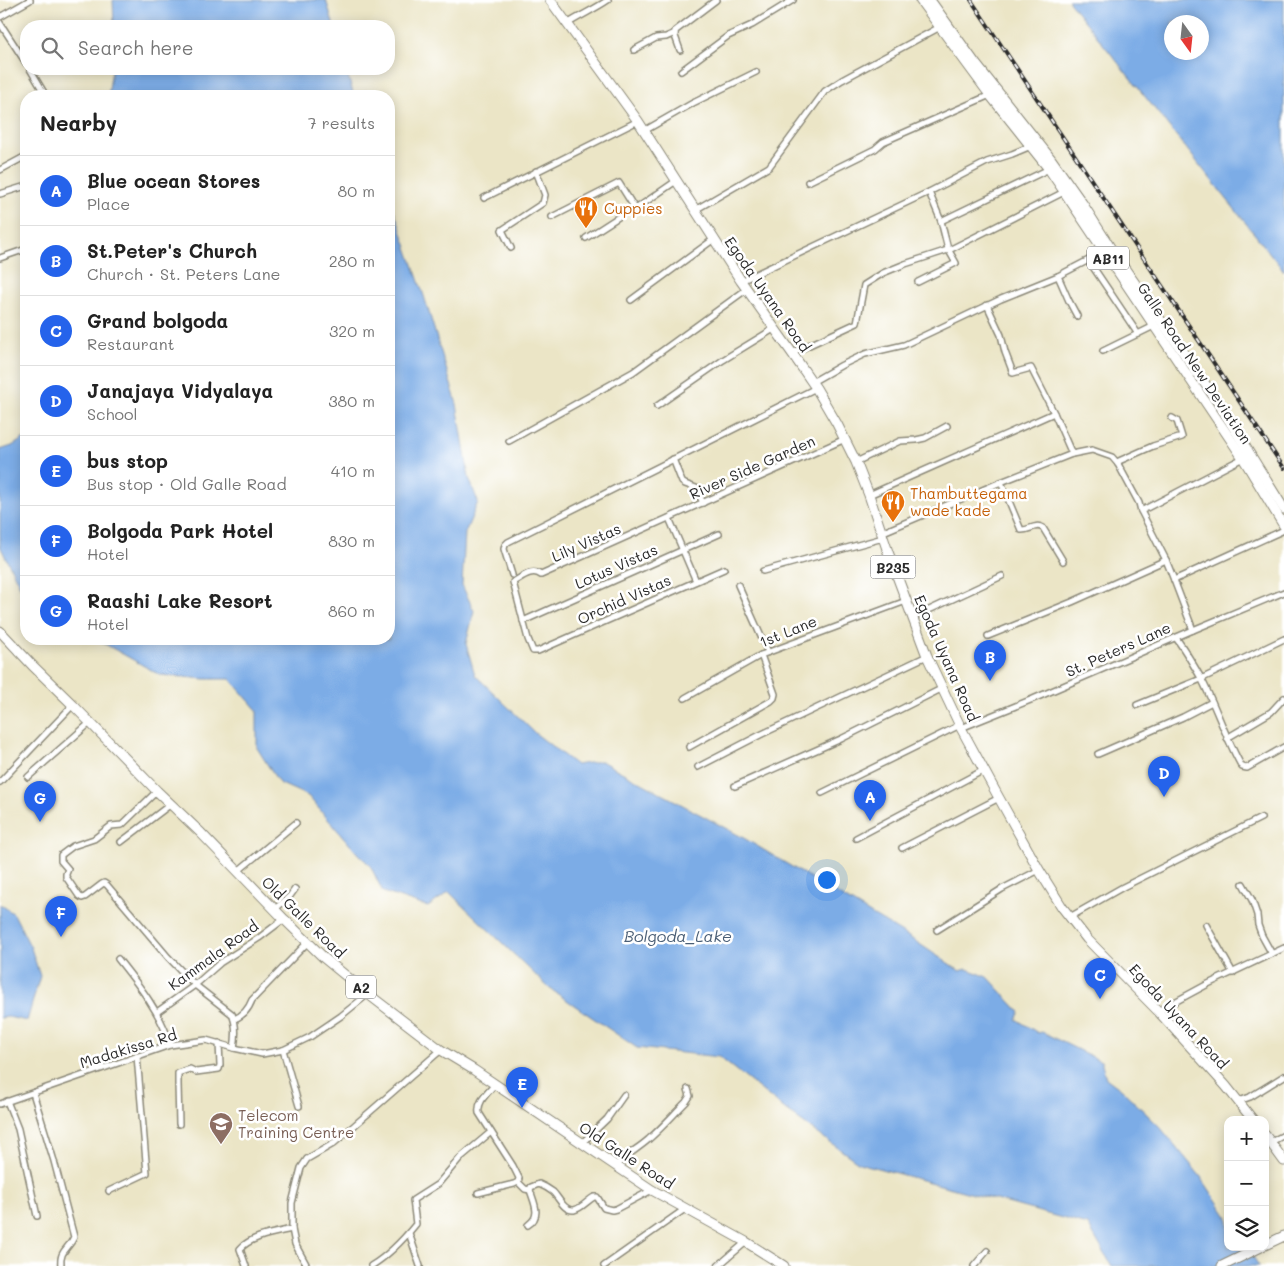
<!DOCTYPE html>
<meta charset="utf-8">
<style>
:root{--surface:#fff;--page:#f6f6f6;--text:#222;--muted:#767676;--line:#e0e0e0;--accent:#2563eb}
body{margin:0;font-family:Mali,sans-serif;background:var(--page);color:var(--text)}
.controls{position:absolute;right:15px;bottom:15px;display:grid;overflow:hidden;border-radius:10px;box-shadow:0 2px 12px #0003}
.controls button{width:45px;height:45px;display:grid;place-items:center;padding:0;border:0;border-bottom:1px solid var(--line);background:var(--surface);color:var(--text);font:25px sans-serif}
.compass{position:absolute;left:1164px;top:15px;width:45px;height:45px;border-radius:50%;background:var(--surface);box-shadow:0 2px 12px #0003;rotate:165deg}
.you{position:absolute;left:826px;top:879px;width:18px;height:18px;margin:-12px;border:4px solid #fff;border-radius:50%;background:#1a73e8;box-shadow:0 0 0 8px #1a73e833}
.badge{display:grid;place-items:center;width:32px;height:32px;border-radius:50%;background:var(--accent);color:#fff;font-size:16px;font-weight:700}
.pin{position:absolute;translate:-50% -41px;filter:drop-shadow(0 1px 2px #0008)}
.pin::after{content:'';position:absolute;top:26px;width:18px;height:15px;background:inherit;clip-path:polygon(0 0,100% 0,50% 100%)}
.list{margin:0;padding:0;list-style:none}
h2{display:flex;justify-content:space-between;align-items:center;height:65px;margin:0;padding:0 20px;font-size:21px}
h2 small{font-size:16px;font-weight:400;color:var(--muted)}
.list li{display:grid;grid-template-columns:32px 1fr auto;gap:15px;align-items:center;box-sizing:border-box;height:70px;padding:0 20px;border-top:1px solid var(--line)}
.list b{display:block;font-size:19px;white-space:nowrap}
.list p{margin:0;font-size:16px;white-space:nowrap;color:var(--muted)}
.list em{font-size:16px;font-style:normal;color:var(--muted)}
.icon{flex:none;width:28px;height:28px;fill:none;stroke:currentColor;stroke-width:2;stroke-linecap:round;stroke-linejoin:round}
.map{position:relative;flex:none;width:1284px;height:1266px;overflow:hidden}
.search{position:absolute;background:var(--surface);box-shadow:0 2px 12px #0003;left:20px;top:20px;width:375px;height:55px;display:flex;align-items:center;gap:12px;box-sizing:border-box;padding:0 18px;border-radius:20px;color:var(--muted);font-size:19px}
.panel{position:absolute;background:var(--surface);box-shadow:0 2px 12px #0003;left:20px;top:90px;width:375px;height:555px;border-radius:20px}
.map>svg:first-child{display:block}
.water{fill:#7bace6;stroke:#536c88;fill-rule:evenodd}
.lines{fill:none;stroke-linecap:round;stroke-linejoin:round}
.minor-casing{stroke:#8b8878;stroke-width:8}
.primary-casing{stroke:#8b8878;stroke-width:11}
.trunk-casing{stroke:#8b8878;stroke-width:11}
.minor{stroke:#fff;stroke-width:5}
.primary{stroke:#fff;stroke-width:9}
.trunk{stroke:#fff;stroke-width:9}
.rail-casing{stroke:#2b2b2b;stroke-width:4}
.rail{stroke:#fff;stroke-width:2;stroke-dasharray:5.5;stroke-linecap:butt}
.labels{text-anchor:middle;dominant-baseline:central;stroke-width:5;stroke-linejoin:round;paint-order:stroke}
.shield{fill:#fff;stroke:#6b6b6b;stroke-width:1}
.shield-label{font-size:14px;font-weight:bold;fill:#2b2b2b}
.food-label{font-size:15px;fill:#c56008;stroke:#fff;text-anchor:start}
.street-label{font-size:15px;fill:#2b2b2b;stroke:#fff}
.education-label{font-size:15px;fill:#785e54;stroke:#fff;text-anchor:start}
.water-label{font-size:16px;font-style:italic;fill:#4b5f76;stroke:#fff}
</style>
<div class="map">
<svg width="1284" height="1266" viewBox="0 0 1284 1266">
<rect width="100%" height="100%" fill="#fff"/>
<filter id="ink" filterUnits="userSpaceOnUse"><feTurbulence type="fractalNoise" baseFrequency=".02" numOctaves="2"/><feDisplacementMap in="SourceGraphic" scale="10" xChannelSelector="R" yChannelSelector="G"/><feConvolveMatrix kernelMatrix="1 2 1 2 8 2 1 2 1" color-interpolation-filters="sRGB"/></filter>
<filter id="wash" filterUnits="userSpaceOnUse"><feTurbulence type="fractalNoise" baseFrequency=".0096" numOctaves="4" result="noise"/><feDisplacementMap in="SourceGraphic" scale="20" xChannelSelector="R" yChannelSelector="G"/><feGaussianBlur stdDeviation="1.12" result="paint"/><feColorMatrix in="noise" values="0 0 0 0 0 0 0 0 0 0 0 0 0 0 0 0 0 1.4 0 .05"/><feComposite in="paint" operator="in"/></filter>
<g filter="url(#wash)">
<rect width="100%" height="100%" fill="#ebe5c6"/>
<!-- water -->
<g class="water">
<polygon points="113,0 326,0 334,26 114,26"/>
<path d="M1068 0H1284V271ZM1172 22H1202V52H1172Z"/>
<polygon points="112,69 346,69 354,96 108,96"/>
<polygon points="389,196 424,296 457,404 469,478 478,502 465,533 462,585 474,611 466,644 475,675 535,733 576,765 601,761 742,837 909,937 960,971 967,969 988,977 1020,1012 1016,1019 1038,1033 1042,1032 1101,1061 1106,1078 1122,1090 1160,1127 1201,1177 1228,1218 1228,1247 1247,1247 1259,1266 1112,1266 1088,1225 859,1163 799,1120 719,1057 637,1048 549,988 449,892 428,907 383,892 370,865 358,854 308,796 279,783 257,748 257,710 230,679 205,679 160,675 96,639 389,639"/>
<polygon points="26,437 26,595 24,594 0,546 0,450 12,446"/>
<polygon points="0,904 14,914 31,948 40,976 27,1021 8,1017 0,1018"/>
</g>
</g>
<g filter="url(#ink)">
<g class="lines">
<!-- minor casing -->
<g class="minor-casing">
<g id="minor">
<polyline points="0,17 30,0"/>
<polyline points="0,23 26,63"/>
<path d="M567 24C581 15 595 9 608 0"/>
<polyline points="634,50 656,38 666,37 675,33"/>
<polyline points="680,50 675,36 675,31 716,0"/>
<polyline points="30,69 46,96"/>
<polyline points="681,71 728,36 752,25 793,0"/>
<polyline points="644,131 693,103 756,72"/>
<polyline points="0,170 26,156"/>
<polyline points="808,182 875,149 883,142 990,95"/>
<polyline points="0,194 26,186"/>
<polyline points="484,198 638,121"/>
<polyline points="695,210 769,167 825,91 842,80 940,27"/>
<polyline points="552,217 619,183 634,207 637,208 676,181"/>
<polyline points="941,221 1049,169"/>
<polyline points="586,238 634,207"/>
<polyline points="511,248 502,230 543,203 545,195 536,171"/>
<polyline points="0,258 26,249"/>
<polyline points="1089,261 1138,334"/>
<polyline points="1058,276 1069,301 1077,316"/>
<polyline points="741,281 929,192 987,162 1012,154 1031,146"/>
<polyline points="918,282 956,263 948,249 941,221 929,192"/>
<polyline points="631,300 714,239"/>
<polyline points="987,305 1001,335 1005,352 1013,373 1031,368 1054,413 1072,454 1092,450 1112,457 1118,464 1139,503 1141,511 1166,560 1174,580 1284,530"/>
<polyline points="1103,351 1154,326"/>
<polyline points="792,353 857,323 864,285 883,273 905,264 951,249 1064,192"/>
<polyline points="812,382 842,365 865,354 904,345 1001,299 1058,276 1106,251"/>
<polyline points="657,406 723,360 775,328"/>
<polyline points="509,441 633,372 747,289"/>
<polyline points="673,459 682,482 685,484 696,488 703,503"/>
<polyline points="856,462 900,441 916,440 925,438 947,426"/>
<polyline points="1118,464 1119,461 1153,446 1182,437 1177,421 1172,418"/>
<path d="M1001 482 1021 530C1029 531 1035 523 1043 528L1063 561"/>
<polyline points="869,495 1054,413"/>
<polyline points="1141,511 1243,458"/>
<polyline points="669,518 696,581"/>
<polyline points="881,533 1001,482 1072,454"/>
<path d="M724 569 538 651H533L528 639 513 582C522 577 532 568 541 575L845 439"/>
<polyline points="763,571 883,538"/>
<polyline points="512,575 504,549 505,545 508,542 816,388"/>
<polyline points="1174,580 1193,630"/>
<polyline points="738,585 768,652"/>
<polyline points="912,618 1002,576"/>
<polyline points="523,621 719,534"/>
<polyline points="988,636 1072,602 1166,560"/>
<path d="M1176 638C1185 650 1193 664 1201 678 1216 707 1226 739 1242 767L1247 768 1284 747"/>
<polyline points="685,698 761,655 906,601"/>
<polyline points="1137,705 1201,679 1284,639"/>
<polyline points="961,728 1033,699 1193,630 1284,592"/>
<polyline points="1227,738 1271,712 1284,698"/>
<polyline points="689,747 771,701 774,698 775,694 761,655"/>
<polyline points="1098,754 1183,717 1212,702"/>
<polyline points="698,767 760,735 927,656"/>
<polyline points="28,777 91,722"/>
<polyline points="0,782 73,705"/>
<polyline points="735,786 841,739 943,688"/>
<path d="M157 791 122 825 111 826 94 839 73 846 61 855V861L68 869 66 874V877L79 896 82 898 85 897 102 884 104 883 107 885 168 957 195 985 232 1014C237 1025 236 1037 234 1048"/>
<polyline points="822,793 960,725"/>
<polyline points="856,838 984,770"/>
<polyline points="121,842 171,804"/>
<polyline points="902,848 999,798"/>
<polyline points="238,871 296,823"/>
<polyline points="1243,884 1252,900 1257,915 1258,925 1262,936 1272,954"/>
<polyline points="275,909 290,896 295,889"/>
<polyline points="1070,917 1123,887 1261,818"/>
<polyline points="1206,925 1233,973"/>
<polyline points="937,930 1002,889 1039,870"/>
<path d="M118 959C138 984 162 1014 170 1045"/>
<polyline points="1158,1011 1208,984 1284,948"/>
<polyline points="157,1012 195,985 220,963 259,938 284,919"/>
<path d="M234 1019C243 1016 249 1008 252 1000L308 942"/>
<polyline points="283,1050 299,1106"/>
<path d="M33 1093 54 1161 74 1237C69 1249 59 1250 61 1266"/>
<polyline points="7,1101 18,1129 37,1216"/>
<polyline points="1239,1101 1250,1097 1284,1076"/>
<polyline points="0,1104 170,1045 206,1040 234,1048 262,1054 283,1050 310,1037 341,1016 368,994"/>
<polyline points="179,1124 178,1084 178,1073 190,1069 196,1072 219,1069 220,1065 219,1043"/>
<polyline points="1271,1142 1284,1135"/>
<polyline points="582,1143 607,1119 624,1095"/>
<path d="M616 1166C625 1155 638 1149 649 1139 662 1128 674 1114 686 1102L690 1096 688 1089"/>
<polyline points="518,1182 525,1189 530,1190"/>
<polyline points="109,1191 147,1173 137,1056"/>
<path d="M478 1193 514 1184 518 1182 519 1178 513 1166 479 1113C477 1101 488 1093 495 1084"/>
<path d="M528 1225C542 1216 534 1203 530 1190L531 1187 539 1184C544 1186 549 1189 553 1192 559 1198 564 1211 574 1210 581 1209 588 1200 594 1197H597L604 1208 612 1210 616 1209 652 1190"/>
<polyline points="409,1233 420,1266"/>
<path d="M246 1266 240 1249C251 1236 275 1233 292 1229"/>
<polyline points="307,1266 295,1244 292,1229 292,1203 301,1168 307,1159 333,1144 441,1050"/>
<path d="M371 1266C389 1255 403 1240 416 1224L413 1200 438 1184 460 1158 491 1132"/>
<polyline points="604,1266 685,1209"/>
<polyline points="718,1266 746,1242"/>
<polyline points="974,1266 987,1251"/>
</g>
</g>
<!-- primary casing -->
<g class="primary-casing">
<g id="primary">
<polyline points="550,0 638,121 741,281 792,353 816,388 837,424 856,462 869,495 888,552 927,656 961,728 999,798 1039,870 1062,907 1087,939 1158,1011 1226,1086 1253,1120"/>
<polyline points="920,0 990,95 1049,169 1243,458 1284,526"/>
<polyline points="930,0 975,63 1051,159 1082,203 1111,249 1217,401 1284,509"/>
<polyline points="1265,1135 1284,1161"/>
</g>
</g>
<!-- trunk casing -->
<g class="trunk-casing">
<g id="trunk">
<polyline points="0,631 32,665 73,705 157,791 201,833 284,919 324,958 368,994 441,1050 474,1070 616,1166 652,1190 746,1242 784,1266"/>
<polyline points="1265,1245 1284,1236"/>
<polyline points="1222,1266 1261,1247"/>
</g>
</g>
<!-- minor -->
<use href="#minor" class="minor"/>
<!-- primary -->
<use href="#primary" class="primary"/>
<!-- trunk -->
<use href="#trunk" class="trunk"/>
<!-- rail casing -->
<g class="rail-casing">
<polyline id="rail" points="971,0 1284,468"/>
</g>
<!-- rail -->
<use href="#rail" class="rail"/>
</g>
</g>
<!-- icons -->
<defs>
<g id="restaurant-pin" transform="scale(1.25)"><path d="M0 17L-7.5 6A9.5 9.5 0 1 1 7.5 6Z" fill="#e8710a" stroke="#fff"/><path d="M-5-6h1v4h1v-4h1v4h1v-4h1v5L-1.5 .5V6h-2V.5L-5-1ZM5-6V6H3V1.5H1.5Q1.5-4 5-6Z" fill="#fff"/></g>
<g id="school-pin" transform="scale(1.25)"><path d="M0 17L-7.5 6A9.5 9.5 0 1 1 7.5 6Z" fill="#8d6e63" stroke="#fff"/><path d="M0-5L7-2L0 1L-7-2ZM-4 1L0 2.5L4 1V4Q0 6-4 4Z" fill="#fff"/></g>
</defs>
<g fill-rule="evenodd">
<use href="#restaurant-pin" x="586" y="208"/>
<use href="#restaurant-pin" x="893" y="502"/>
<use href="#school-pin" x="221" y="1124"/>
</g>
<g class="labels">
<!-- shield labels -->
<g class="shield">
<rect x="1087" y="246.5" width="42" height="23" rx="4"/>
<rect x="870.5" y="555.5" width="45" height="23" rx="4"/>
<rect x="346" y="975.5" width="30" height="23" rx="4"/>
</g>
<g class="shield-label">
<text x="1108" y="258">AB11</text>
<text x="893" y="567">B235</text>
<text x="361" y="987">A2</text>
</g>
<!-- food labels -->
<g class="food-label">
<text x="604" y="208">Cuppies</text>
<text x="910" y="493">Thambuttegama<tspan x="910" dy="17">wade kade</tspan></text>
</g>
<!-- street labels -->
<g class="street-label">
<text transform="translate(768 294) rotate(55)">Egoda Uyana Road</text>
<text transform="translate(1195 363) rotate(56)">Galle Road New Deviation</text>
<text transform="translate(752 467) rotate(-24)">River Side Garden</text>
<text transform="translate(586 542) rotate(-24)">Lily Vistas</text>
<text transform="translate(616 566) rotate(-24)">Lotus Vistas</text>
<text transform="translate(624 599) rotate(-24)">Orchid Vistas</text>
<text transform="translate(788 631) rotate(-22)">1st Lane</text>
<text transform="translate(1118 649) rotate(-24)">St. Peters Lane</text>
<text transform="translate(947 658) rotate(66)">Egoda Uyana Road</text>
<text transform="translate(304 917) rotate(44)">Old Galle Road</text>
<text transform="translate(213 955) rotate(-36)">Kammala Road</text>
<text transform="translate(1179 1016) rotate(47)">Egoda Uyana Road</text>
<text transform="translate(128 1048) rotate(-17)">Madakissa Rd</text>
<text transform="translate(627 1155) rotate(33)">Old Galle Road</text>
</g>
<!-- education labels -->
<g class="education-label">
<text x="238" y="1115">Telecom<tspan x="238" dy="17">Training Centre</tspan></text>
</g>
<!-- water labels -->
<g class="water-label">
<text x="678" y="935">Bolgoda_Lake</text>
</g>
</g>
</svg>
<div class="controls">
<button>+</button>
<button>−</button>
<button><svg class="icon" aria-label="layers" viewBox="0 0 24 24"><path d="M12 4l9 5-9 5-9-5zM3 14l9 5 9-5"/></svg></button>
</div>
<svg class="compass" viewBox="-18 -18 36 36"><path d="M0-13l5 13h-10z" fill="#e53935"/><path d="M0 13l5-13h-10z" fill="#767676"/></svg>
<div class="you"></div>
<div class="pin badge" style="left:870px;top:821px">A</div>
<div class="pin badge" style="left:990px;top:681px">B</div>
<div class="pin badge" style="left:1100px;top:999px">C</div>
<div class="pin badge" style="left:1164px;top:797px">D</div>
<div class="pin badge" style="left:522px;top:1108px">E</div>
<div class="pin badge" style="left:61px;top:937px">F</div>
<div class="pin badge" style="left:40px;top:822px">G</div>
<div class="search"><svg class="icon" aria-label="search" viewBox="0 0 24 24"><circle cx="10" cy="10" r="6"/><path d="M15 15l6 6"/></svg>Search here</div>
<section class="panel">
<h2>Nearby<small>7 results</small></h2>
<ul class="list">
<li><span class="badge">A</span><div><b>Blue ocean Stores</b><p>Place</p></div><em>80 m</em></li>
<li><span class="badge">B</span><div><b>St.Peter's Church</b><p>Church · St. Peters Lane</p></div><em>280 m</em></li>
<li><span class="badge">C</span><div><b>Grand bolgoda</b><p>Restaurant</p></div><em>320 m</em></li>
<li><span class="badge">D</span><div><b>Janajaya Vidyalaya</b><p>School</p></div><em>380 m</em></li>
<li><span class="badge">E</span><div><b>bus stop</b><p>Bus stop · Old Galle Road</p></div><em>410 m</em></li>
<li><span class="badge">F</span><div><b>Bolgoda Park Hotel</b><p>Hotel</p></div><em>830 m</em></li>
<li><span class="badge">G</span><div><b>Raashi Lake Resort</b><p>Hotel</p></div><em>860 m</em></li>
</ul>
</section>
</div>
